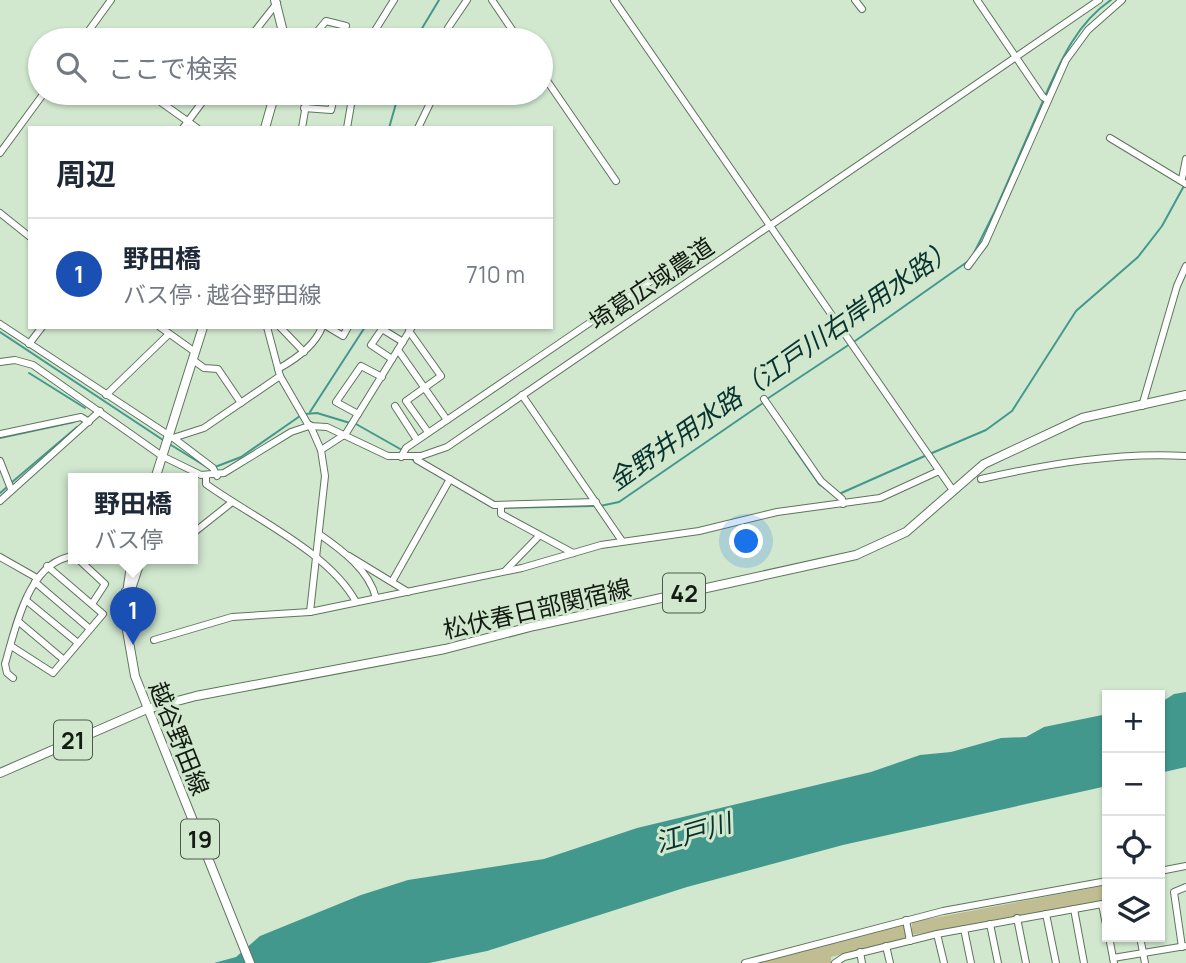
<!DOCTYPE html>
<html lang="ja">
<meta charset="utf-8">
<style>
:root{--surface:#fff;--page:#f6f6f7;--text:#1f2937;--muted:#747a83;--line:#e0e1e3;--accent:#327baf}
body{margin:0;font-family:Manrope,"Noto Sans JP",sans-serif;background:var(--page);color:var(--text)}
.controls{position:absolute;right:21px;bottom:21px;display:grid;overflow:hidden;border-radius:0px;box-shadow:0 2px 5px #0004}
.controls button{width:63px;height:63px;display:grid;place-items:center;padding:0;border:0;border-bottom:2px solid var(--line);background:var(--surface);color:var(--text);font:35px sans-serif}
.you{position:absolute;left:747px;top:542px;width:24px;height:24px;margin:-18px;border:5px solid #fff;border-radius:50%;background:#1a73e8;box-shadow:0 0 0 10px #1a73e833}
.badge{display:grid;place-items:center;width:46px;height:46px;border-radius:50%;background:var(--accent);color:#fff;font-size:23px;font-weight:700}
.pin{position:absolute;translate:-50% -58px;filter:drop-shadow(0 2px 4px #0008)}
.pin::after{content:'';position:absolute;top:37px;width:24px;height:21px;background:inherit;clip-path:polygon(0 0,100% 0,50% 100%)}
.popup{position:absolute;left:68px;top:473px;width:130px;height:91px;box-sizing:border-box;display:grid;place-content:center;border-radius:0px;background:var(--surface);filter:drop-shadow(0 2px 5px #0005);font-size:23px;white-space:nowrap;color:var(--muted)}
.popup b{font-size:26px;color:var(--text)}
.popup::after{content:'';position:absolute;left:50%;top:100%;margin-left:-14px;border:14px solid transparent;border-top-color:var(--surface)}
.list{margin:0;padding:0;list-style:none}
h2{display:flex;justify-content:space-between;align-items:center;height:91px;margin:0;padding:0 28px;font-size:30px}
h2 small{font-size:23px;font-weight:400;color:var(--muted)}
.list li{display:grid;grid-template-columns:46px 1fr auto;gap:21px;align-items:center;box-sizing:border-box;height:112px;padding:0 28px;border-top:2px solid var(--line)}
.list b{display:block;font-size:26px;white-space:nowrap}
.list p{margin:0;font-size:23px;white-space:nowrap;color:var(--muted)}
.list em{font-size:23px;font-style:normal;color:var(--muted)}
.icon{flex:none;width:38px;height:38px;fill:none;stroke:currentColor;stroke-width:2;stroke-linecap:round;stroke-linejoin:round}
.map{position:relative;flex:none;width:1186px;height:963px;overflow:hidden}
.search{position:absolute;background:var(--surface);box-shadow:0 2px 5px #0004;left:28px;top:28px;width:525px;height:77px;display:flex;align-items:center;gap:18px;box-sizing:border-box;padding:0 24px;border-radius:38px;color:var(--muted);font-size:26px}
.panel{position:absolute;background:var(--surface);box-shadow:0 2px 5px #0004;left:28px;top:126px;width:525px;height:203px;border-radius:0px}
.map>svg:first-child{display:block}
.green{fill:#c1bd92}
.water{fill:#43988d}
.lines{fill:none;stroke-linecap:round;stroke-linejoin:round}
.stream{stroke:#43988d;stroke-width:2}
.minor-casing{stroke:#5f745e;stroke-width:8}
.major-casing{stroke:#5f745e;stroke-width:10}
.minor{stroke:#fff;stroke-width:6}
.major{stroke:#fff;stroke-width:8}
.labels{text-anchor:middle;dominant-baseline:central;stroke-width:6;stroke-linejoin:round;paint-order:stroke}
.shield{fill:#d1e8cf;stroke:#4c584b;stroke-width:2}
.shield-label{font-size:23px;font-weight:bold;fill:#131b12}
.street-label{font-size:24px;fill:#131b12;stroke:#d1e8cf}
.water-label{font-size:26px;font-style:italic;fill:#08322d;stroke:#d1e8cf}
</style>
<div class="map">
<svg width="1186" height="963" viewBox="0 0 1186 963">
<rect width="100%" height="100%" fill="#d1e8cf"/>
<!-- green -->
<g class="green">
<polygon points="1107,885 1107,900 912,935 912,922"/>
<polygon points="902,924 905,927 905,939 831,957 831,963 757,963"/>
</g>
<!-- water -->
<g class="water">
<polygon points="1186,692 1186,767 1160,773 1160,703 1174,694"/>
<polygon points="1107,714 1107,786 843,845 687,887 487,951 429,963 214,963 236,957 260,936 361,895 408,880 544,859 637,828 871,772 920,755 951,752 1001,738 1026,737 1044,727"/>
</g>
<g class="lines">
<!-- stream -->
<g class="stream">
<polyline points="415,40 439,0"/>
<path d="M1045 96C1061 60 1077 23 1111 0"/>
<polyline points="389,128 399,93"/>
<polyline points="973,255 995,211 1043,101"/>
<polyline points="0,332 163,440"/>
<polyline points="855,341 967,262"/>
<polyline points="29,373 85,408"/>
<polyline points="767,399 850,344"/>
<polyline points="310,412 365,327"/>
<polyline points="305,414 317,413 350,423"/>
<polyline points="356,424 402,450"/>
<polyline points="0,438 74,422"/>
<polyline points="789,441 819,484 834,495"/>
<polyline points="171,445 210,469"/>
<polyline points="932,453 986,430 1012,411 1076,311 1138,257 1162,226 1185,184"/>
<polyline points="408,457 490,506"/>
<polyline points="215,467 241,457 300,416"/>
<polyline points="11,483 77,427"/>
<polyline points="0,493 7,487"/>
<polyline points="839,494 927,455"/>
<polyline points="600,506 619,502 763,403"/>
<polyline points="502,508 595,506"/>
</g>
<!-- minor casing -->
<g class="minor-casing">
<g id="minor">
<polyline points="492,0 519,40"/>
<polyline points="614,0 952,489"/>
<polyline points="855,0 862,9"/>
<polyline points="977,0 1043,97 1048,100"/>
<polyline points="82,40 111,0"/>
<polyline points="248,40 277,3"/>
<polyline points="310,40 326,21 346,26 342,40"/>
<polyline points="369,40 394,0"/>
<polyline points="447,40 448,28 467,0"/>
<polyline points="541,72 616,181"/>
<polyline points="148,93 197,128"/>
<polyline points="304,108 331,110 335,93"/>
<polyline points="183,128 209,93"/>
<polyline points="302,128 308,93"/>
<polyline points="347,128 353,93"/>
<polyline points="418,128 435,93"/>
<polyline points="1110,138 1186,184"/>
<polyline points="0,153 44,93"/>
<polyline points="1182,179 1186,159"/>
<polyline points="0,213 30,237"/>
<polyline points="968,266 985,243 1066,60 1088,30 1122,0"/>
<polyline points="0,324 176,440 213,468 217,476"/>
<polyline points="160,327 195,352"/>
<polyline points="267,327 280,376 309,426"/>
<polyline points="280,327 304,352"/>
<polyline points="328,327 343,336 348,327"/>
<polyline points="409,331 441,376 406,401 428,432"/>
<polyline points="29,344 42,327"/>
<polyline points="398,350 447,420"/>
<polyline points="392,359 371,345 382,329 403,342"/>
<polyline points="193,360 204,368 218,369 241,403"/>
<polyline points="0,362 15,360 33,365 162,456 201,475 224,473 291,432 309,426 327,427 388,456 421,456 447,447 1099,0"/>
<path d="M278 369C296 359 315 346 322 327"/>
<polyline points="106,395 169,334"/>
<polyline points="522,395 622,541"/>
<polyline points="764,399 821,481 842,499 843,504"/>
<polyline points="395,406 417,440"/>
<polyline points="1142,406 1177,286 1186,266"/>
<polyline points="358,414 336,402 361,366 382,377"/>
<polyline points="310,425 321,450 325,476 310,612"/>
<polyline points="0,434 81,417 89,422"/>
<polyline points="345,435 412,327"/>
<polyline points="173,438 204,428 280,376"/>
<polyline points="321,450 344,435"/>
<polyline points="416,456 417,460 494,505 596,502"/>
<polyline points="401,457 406,448 673,266"/>
<polyline points="0,461 11,489"/>
<path d="M206 475V484C253 518 329 552 356 602"/>
<path d="M981 479C1047 464 1118 452 1186 456"/>
<polyline points="0,501 100,411"/>
<polyline points="501,505 501,514 573,553"/>
<polyline points="192,534 231,503"/>
<path d="M319 534C342 550 369 570 376 598"/>
<polyline points="349,556 408,592"/>
<polyline points="0,557 37,578"/>
<polyline points="78,559 105,584 92,604"/>
<polyline points="505,571 539,536"/>
<polyline points="393,580 450,479"/>
<polyline points="35,582 90,629"/>
<polyline points="125,591 132,589 142,559"/>
<polyline points="27,601 78,643"/>
<polyline points="19,622 64,660"/>
<polyline points="154,640 232,617 310,612 522,568 601,545 699,531 777,512 880,498 939,471"/>
<polyline points="11,646 53,673 103,614 47,566"/>
<path d="M13 678 7 673 5 664C16 627 28 561 74 556"/>
<polyline points="1160,871 1186,866"/>
<polyline points="1074,909 1084,963"/>
<polyline points="1046,914 1056,963"/>
<polyline points="1017,918 1026,963"/>
<polyline points="906,920 910,941"/>
<polyline points="990,924 998,963"/>
<polyline points="964,929 971,963"/>
<polyline points="937,934 944,963"/>
<polyline points="1109,937 1114,963"/>
<polyline points="1140,937 1145,963"/>
<polyline points="886,946 890,963"/>
<polyline points="1182,947 1174,892 1186,887"/>
<polyline points="860,952 862,963"/>
<polyline points="1113,958 1186,946"/>
<polyline points="745,963 943,911 1107,881"/>
<polyline points="835,963 844,957 937,934 1102,904 1107,930"/>
</g>
</g>
<!-- major casing -->
<g class="major-casing">
<g id="major">
<polyline points="275,0 285,40"/>
<polyline points="265,128 275,93"/>
<polyline points="155,479 203,327"/>
<polyline points="132,559 124,613 135,676 250,963"/>
<polyline points="0,773 147,709 196,696 445,649 534,626 856,555 906,532 984,464 1082,418 1186,395"/>
</g>
</g>
<!-- minor -->
<use href="#minor" class="minor"/>
<!-- major -->
<use href="#major" class="major"/>
</g>
<g class="labels">
<!-- shield labels -->
<g class="shield">
<rect x="663" y="573.5" width="42" height="39" rx="5"/>
<rect x="54" y="720.5" width="38" height="39" rx="5"/>
<rect x="181" y="819.5" width="38" height="39" rx="5"/>
</g>
<g class="shield-label">
<text x="684" y="593">42</text>
<text x="73" y="740">21</text>
<text x="200" y="839">19</text>
</g>
<!-- street labels -->
<g class="street-label">
<text transform="translate(651 283) rotate(-34)">埼葛広域農道</text>
<text transform="translate(537 608) rotate(-13)">松伏春日部関宿線</text>
<text transform="translate(180 738) rotate(68)">越谷野田線</text>
</g>
<!-- water labels -->
<g class="water-label">
<text transform="translate(781 364) rotate(-35)">金野井用水路（江戸川右岸用水路）</text>
<text transform="translate(693 832) rotate(-16)">江戸川</text>
</g>
</g>
</svg>
<div class="controls">
<button>+</button>
<button>−</button>
<button><svg class="icon" aria-label="locate" viewBox="0 0 24 24"><circle cx="12" cy="12" r="6"/><path d="M12 2v4M12 18v4M2 12h4M18 12h4"/></svg></button>
<button><svg class="icon" aria-label="layers" viewBox="0 0 24 24"><path d="M12 4l9 5-9 5-9-5zM3 14l9 5 9-5"/></svg></button>
</div>
<div class="you"></div>
<div class="pin badge" style="left:133px;top:645px;background:#1a4fb4">1</div>
<div class="popup"><b>野田橋</b>バス停</div>
<div class="search"><svg class="icon" aria-label="search" viewBox="0 0 24 24"><circle cx="10" cy="10" r="6"/><path d="M15 15l6 6"/></svg>ここで検索</div>
<section class="panel">
<h2>周辺<small></small></h2>
<ul class="list">
<li><span class="badge" style="background:#1a4fb4">1</span><div><b>野田橋</b><p>バス停 · 越谷野田線</p></div><em>710 m</em></li>
</ul>
</section>
</div>
